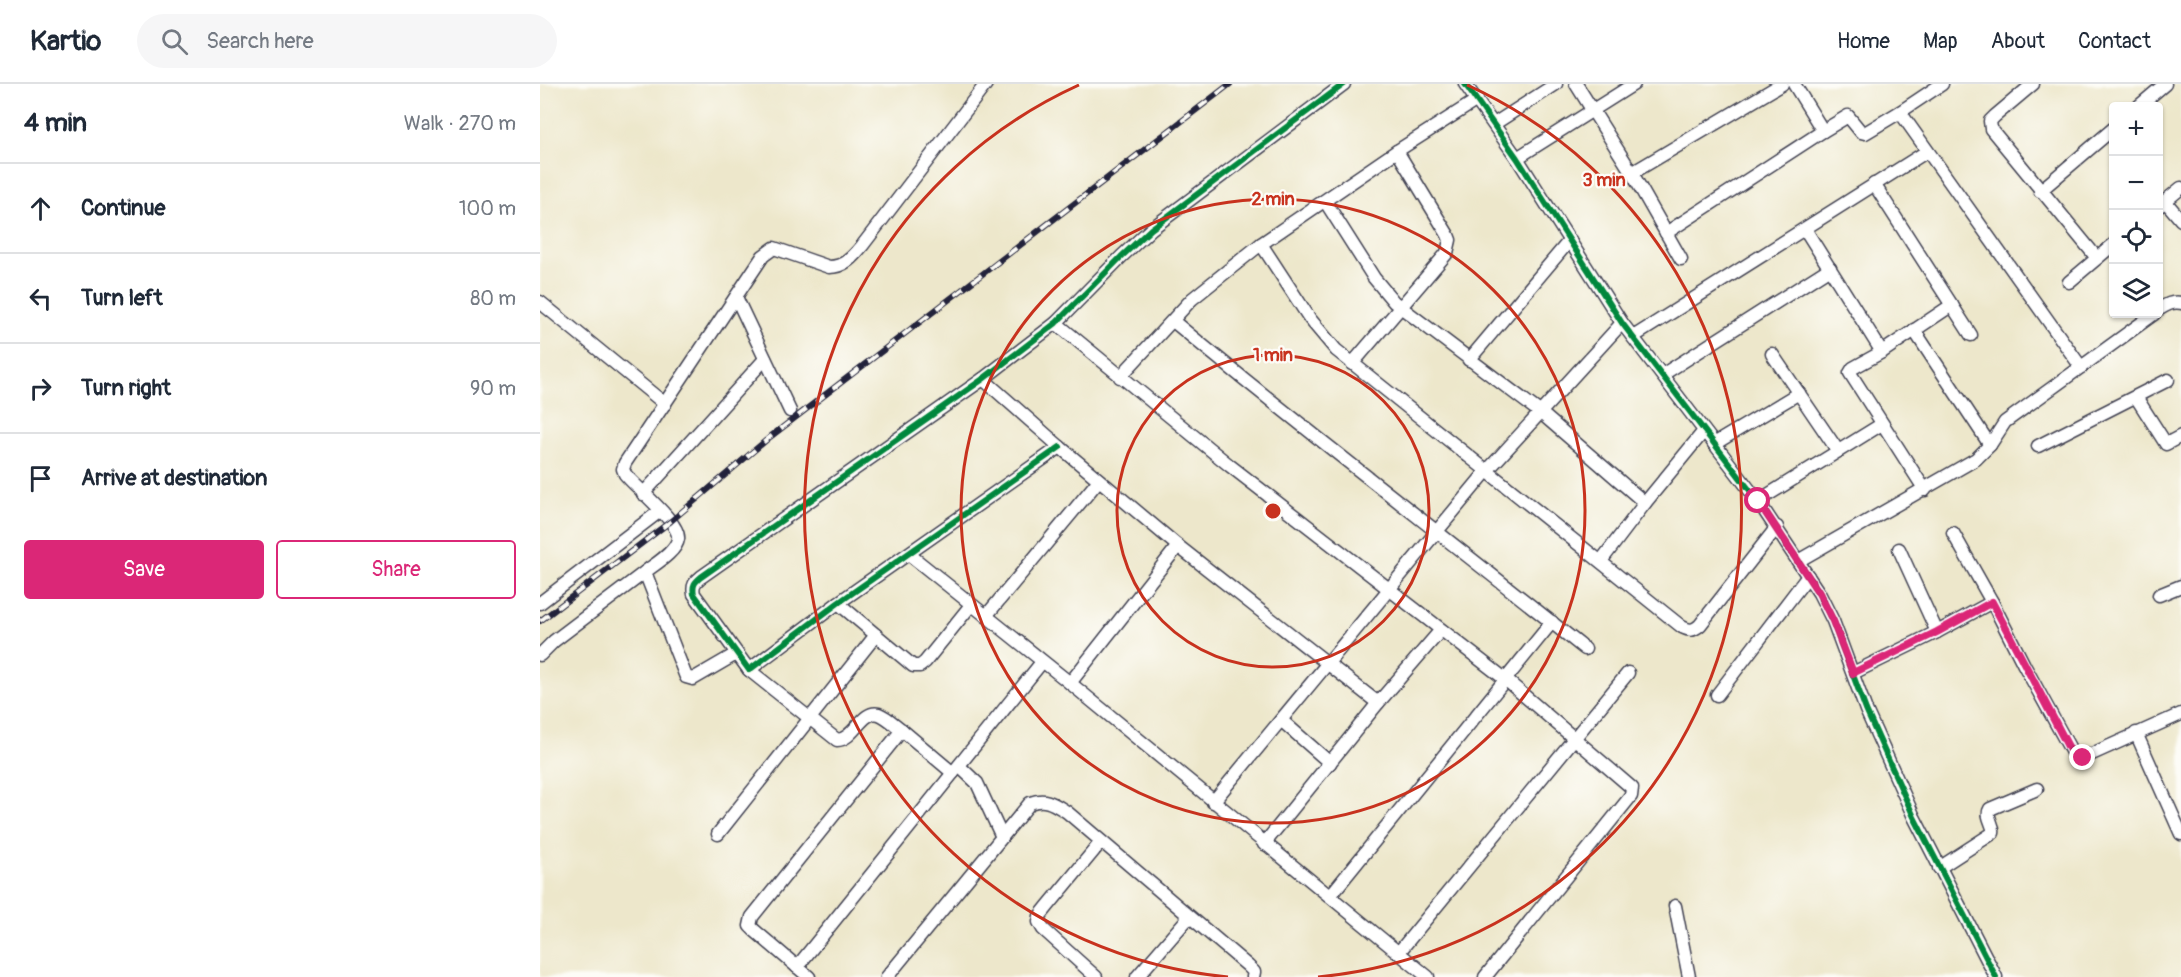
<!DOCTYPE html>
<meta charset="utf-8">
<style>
:root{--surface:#fff;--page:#f6f6f7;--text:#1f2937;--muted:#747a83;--line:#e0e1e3;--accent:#db2777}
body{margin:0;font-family:Pangolin,sans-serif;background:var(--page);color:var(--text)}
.controls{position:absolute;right:18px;top:18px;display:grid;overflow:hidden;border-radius:6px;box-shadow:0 2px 4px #0004}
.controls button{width:54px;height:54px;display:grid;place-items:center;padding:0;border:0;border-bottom:2px solid var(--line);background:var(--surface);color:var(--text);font:30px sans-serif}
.stop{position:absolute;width:18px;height:18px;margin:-14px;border:4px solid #db2777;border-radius:50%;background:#fff}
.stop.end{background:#db2777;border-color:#fff;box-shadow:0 2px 6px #0008}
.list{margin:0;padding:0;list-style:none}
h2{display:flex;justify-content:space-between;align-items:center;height:78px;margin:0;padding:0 24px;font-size:26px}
h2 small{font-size:20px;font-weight:400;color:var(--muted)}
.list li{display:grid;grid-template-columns:39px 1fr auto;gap:18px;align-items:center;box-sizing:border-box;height:90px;padding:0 24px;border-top:2px solid var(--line)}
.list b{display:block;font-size:22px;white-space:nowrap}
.list em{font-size:20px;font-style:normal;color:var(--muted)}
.actions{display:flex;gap:12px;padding:18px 24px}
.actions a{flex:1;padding:14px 0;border:2px solid var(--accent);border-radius:6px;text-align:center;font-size:21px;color:var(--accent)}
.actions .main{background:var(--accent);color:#fff}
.icon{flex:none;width:33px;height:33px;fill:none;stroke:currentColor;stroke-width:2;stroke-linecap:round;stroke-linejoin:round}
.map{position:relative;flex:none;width:1641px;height:893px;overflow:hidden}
header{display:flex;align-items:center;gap:36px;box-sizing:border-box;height:84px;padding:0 30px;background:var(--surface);border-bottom:2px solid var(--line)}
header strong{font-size:28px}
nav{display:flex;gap:33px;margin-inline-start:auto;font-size:21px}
.search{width:420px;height:54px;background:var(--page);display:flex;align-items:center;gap:15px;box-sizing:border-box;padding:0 21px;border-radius:33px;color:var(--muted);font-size:22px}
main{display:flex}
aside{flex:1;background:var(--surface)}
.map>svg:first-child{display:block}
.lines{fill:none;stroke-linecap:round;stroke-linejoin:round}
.street-casing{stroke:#404051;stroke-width:15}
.street{stroke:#fff;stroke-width:12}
.rail-casing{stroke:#22223b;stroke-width:6}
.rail{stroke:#fdfcf7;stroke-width:4;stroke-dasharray:11;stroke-linecap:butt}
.cycleway-casing{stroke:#fdfcf7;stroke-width:10}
.cycleway{stroke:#00873e;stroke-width:6}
.route{stroke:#db2777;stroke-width:8}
.ring{fill:none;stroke:#c8321e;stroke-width:3}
.centre{fill:#c8321e;stroke:#fdfcf7;stroke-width:3}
.ring-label{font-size:18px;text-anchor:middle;font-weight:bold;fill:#c8321e;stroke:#fdfcf7;stroke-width:4.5;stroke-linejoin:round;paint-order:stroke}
</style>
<header>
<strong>Kartio</strong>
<div class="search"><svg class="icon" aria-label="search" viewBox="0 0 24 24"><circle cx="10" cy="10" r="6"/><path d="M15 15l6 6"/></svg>Search here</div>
<nav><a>Home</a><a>Map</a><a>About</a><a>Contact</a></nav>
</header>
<main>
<aside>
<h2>4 min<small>Walk · 270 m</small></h2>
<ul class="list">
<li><svg class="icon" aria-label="ahead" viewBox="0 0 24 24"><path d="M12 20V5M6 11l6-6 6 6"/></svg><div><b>Continue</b></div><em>100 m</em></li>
<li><svg class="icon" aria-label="left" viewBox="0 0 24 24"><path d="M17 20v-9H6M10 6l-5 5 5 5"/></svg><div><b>Turn left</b></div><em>80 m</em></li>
<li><svg class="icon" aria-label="right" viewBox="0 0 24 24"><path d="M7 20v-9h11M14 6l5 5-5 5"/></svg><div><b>Turn right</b></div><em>90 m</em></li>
<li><svg class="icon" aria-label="arrive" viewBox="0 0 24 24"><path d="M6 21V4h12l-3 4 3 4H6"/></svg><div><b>Arrive at destination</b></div></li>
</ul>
<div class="actions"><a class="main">Save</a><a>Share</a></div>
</aside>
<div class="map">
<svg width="1641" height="893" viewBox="0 0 1641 893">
<rect width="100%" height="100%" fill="#fdfcf7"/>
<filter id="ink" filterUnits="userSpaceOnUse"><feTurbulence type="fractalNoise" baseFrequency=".0167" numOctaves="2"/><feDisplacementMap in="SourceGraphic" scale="12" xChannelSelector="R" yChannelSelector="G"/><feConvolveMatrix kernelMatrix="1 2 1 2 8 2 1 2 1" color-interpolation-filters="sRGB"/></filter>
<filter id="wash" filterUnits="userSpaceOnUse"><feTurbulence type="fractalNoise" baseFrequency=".008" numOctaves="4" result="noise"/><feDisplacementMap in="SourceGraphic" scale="24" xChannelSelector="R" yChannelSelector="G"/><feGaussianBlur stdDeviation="1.35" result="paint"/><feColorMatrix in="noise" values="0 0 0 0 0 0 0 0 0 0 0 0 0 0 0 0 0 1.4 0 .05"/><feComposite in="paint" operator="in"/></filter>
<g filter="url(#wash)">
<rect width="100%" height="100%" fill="#ede7cb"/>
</g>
<g filter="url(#ink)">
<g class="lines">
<!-- street casing -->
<g class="street-casing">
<g id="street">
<polyline points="925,0 977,74 1082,239 1218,417 1279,509 1293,537 1326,626 1374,733 1456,893"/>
<polyline points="1036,0 1092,89 1141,175"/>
<polyline points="1254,0 1283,47 1308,32 1321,48 1325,49 1360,28 1541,283 1614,230"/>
<polyline points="1493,0 1455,32 1450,37 1451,45 1557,174"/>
<polyline points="1599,22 1625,0"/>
<polyline points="1360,28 1402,0"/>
<polyline points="954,40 1016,0"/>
<polyline points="977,74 1094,0"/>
<polyline points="1092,89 1242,0"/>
<polyline points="1334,100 1431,251"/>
<polyline points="1500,107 1574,44"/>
<polyline points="785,117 834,194 854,218 1001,329 1105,419"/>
<polyline points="1625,117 1641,136"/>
<polyline points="1618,123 1641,104"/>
<polyline points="1265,145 1342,268 1412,221"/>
<polyline points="1126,149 1283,47"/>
<path d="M721 160 770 235 796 266 1142 543C1150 547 1153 547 1160 541L1237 443"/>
<polyline points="1529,198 1574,160"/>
<polyline points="196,213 250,327"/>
<polyline points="0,218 125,320"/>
<path d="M1618 226C1626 221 1632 217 1641 219"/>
<path d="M633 237C768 349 908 455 1045 565"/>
<polyline points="516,239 689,381 965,595 1092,704 1091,712 945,893"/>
<polyline points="1374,246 1450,361"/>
<polyline points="1093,253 1386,68"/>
<polyline points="1342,268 1313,284 1310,289 1385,406"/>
<polyline points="1232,270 1298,367"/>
<polyline points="929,276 1030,156"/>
<polyline points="812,280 907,169 910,156 908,151 857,67"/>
<polyline points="1122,291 1290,184"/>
<polyline points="580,293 652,215 721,160 857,67 937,16"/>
<polyline points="443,295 520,363 638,462 838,619"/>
<polyline points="1596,313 1626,360 1641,352"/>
<polyline points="1174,360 1259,309"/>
<polyline points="1498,362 1628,296"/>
<path d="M520 363 298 519 209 586 154 510C152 501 155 498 161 493L443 295 516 239 581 173 611 145 804 0"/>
<polyline points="103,410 225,275"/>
<polyline points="1218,417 1342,340"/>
<polyline points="1413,449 1452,518 1484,581 1535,674 1543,674 1641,630"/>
<polyline points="1359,465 1397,548"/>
<polyline points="370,471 530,599 888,893"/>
<polyline points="1061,477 1105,419 1164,347"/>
<polyline points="1258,477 1436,375 1450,361 1465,338 1541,283"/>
<polyline points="1619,511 1641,502"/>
<polyline points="0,519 120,427"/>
<polyline points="298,519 373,582 380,582 385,578 431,521"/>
<polyline points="446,532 559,396"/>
<path d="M196 570 153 595 146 593 105 488C115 480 136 468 138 455 141 439 95 403 85 390L83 385 85 379 223 172 234 164 289 183C304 183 313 173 322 162L446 0"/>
<polyline points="0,571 14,557 105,488"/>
<path d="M209 586 297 656C314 656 322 625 339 630 347 633 355 641 362 646"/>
<polyline points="1313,589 1397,548 1452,518"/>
<polyline points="530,599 638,462"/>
<polyline points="1177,611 1268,492"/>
<polyline points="741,636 790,679"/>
<polyline points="1596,649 1641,750"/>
<polyline points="419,682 437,699 462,753"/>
<polyline points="673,718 946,388 1082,239"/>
<polyline points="178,750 336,551"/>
<polyline points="724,760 838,619 901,546"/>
<path d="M1399 784 1453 749C1455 741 1445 733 1450 725L1497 705"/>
<polyline points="790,812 1012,538"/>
<polyline points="1135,822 1149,893"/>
<polyline points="859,868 1088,589"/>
<polyline points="257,883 502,578"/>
<polyline points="269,893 214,846 210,842 212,833 362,646 413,689"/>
<path d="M347 893 490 719C506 713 514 720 527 728L708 882 714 888 713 893"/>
<polyline points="556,893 503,845 499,838 500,832 508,822 561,758"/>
<polyline points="597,893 649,833"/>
</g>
</g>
<!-- street -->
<use href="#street" class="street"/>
<!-- rail casing -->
<g class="rail-casing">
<polyline id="rail" points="0,537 131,437 230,353 690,0"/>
</g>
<!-- rail -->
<use href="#rail" class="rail"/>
<!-- cycleway casing -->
<g class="cycleway-casing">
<g id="cycleway">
<polyline points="925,0 977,74 1082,239 1218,417 1279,509 1293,537 1326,626 1374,733 1456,893"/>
<path d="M520 363 298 519 209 586 154 510C152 501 155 498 161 493L443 295 516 239 581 173 611 145 804 0"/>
</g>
</g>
<!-- cycleway -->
<use href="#cycleway" class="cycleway"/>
</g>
</g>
<g class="lines" filter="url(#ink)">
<!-- route -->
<polyline class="route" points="1218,417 1279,509 1293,537 1313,589 1397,548 1452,518 1532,670 1535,674 1543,674"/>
</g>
<!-- distance rings -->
<g class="ring">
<circle cx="733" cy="427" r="156"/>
<circle cx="733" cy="427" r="312"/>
<path d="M688 893A468 468 0 0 1 539 1M927 1A468 468 0 0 1 778 893"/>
</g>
<circle cx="733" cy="427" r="9" class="centre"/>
<g class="ring-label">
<text x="1064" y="102">3 min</text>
<text x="733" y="121">2 min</text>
<text x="733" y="277">1 min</text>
</g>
</svg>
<div class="controls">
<button>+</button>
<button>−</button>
<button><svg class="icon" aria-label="locate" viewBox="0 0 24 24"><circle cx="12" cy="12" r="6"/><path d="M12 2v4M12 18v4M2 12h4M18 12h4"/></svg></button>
<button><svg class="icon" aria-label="layers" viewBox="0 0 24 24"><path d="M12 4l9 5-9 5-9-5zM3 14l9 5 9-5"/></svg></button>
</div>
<div class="stop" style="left:1218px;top:417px"></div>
<div class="stop end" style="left:1543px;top:674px"></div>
</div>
</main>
